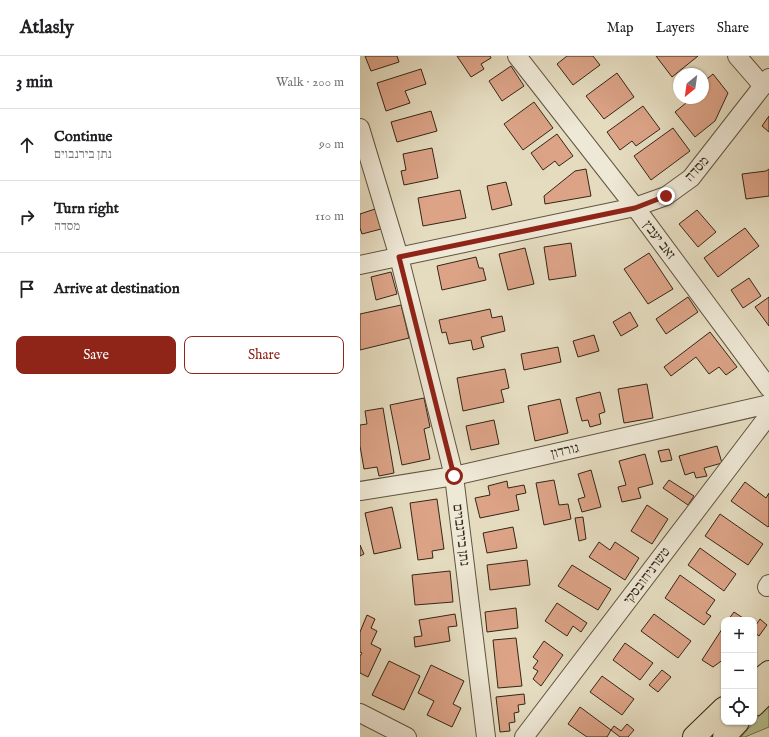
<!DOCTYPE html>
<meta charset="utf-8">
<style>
:root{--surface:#fff;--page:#f2f2f2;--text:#202124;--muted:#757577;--line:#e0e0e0;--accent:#8f2418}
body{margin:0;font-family:"IM FELL English","Frank Ruhl Libre",serif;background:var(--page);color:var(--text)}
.controls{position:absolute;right:12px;bottom:12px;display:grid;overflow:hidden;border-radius:8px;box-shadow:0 1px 3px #0004}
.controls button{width:36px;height:36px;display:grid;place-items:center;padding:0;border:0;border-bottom:1px solid var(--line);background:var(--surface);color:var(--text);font:20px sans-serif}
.compass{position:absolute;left:313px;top:12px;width:36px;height:36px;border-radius:50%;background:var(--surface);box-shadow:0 1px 3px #0004;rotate:209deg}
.stop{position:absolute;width:12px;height:12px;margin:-9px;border:3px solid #8f2418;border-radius:50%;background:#fff}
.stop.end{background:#8f2418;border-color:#fff;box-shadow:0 1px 4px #0008}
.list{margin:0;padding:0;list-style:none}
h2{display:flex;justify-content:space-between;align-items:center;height:52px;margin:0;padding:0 16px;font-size:17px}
h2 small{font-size:13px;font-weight:400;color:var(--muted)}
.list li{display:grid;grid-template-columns:26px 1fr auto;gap:12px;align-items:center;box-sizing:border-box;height:72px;padding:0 16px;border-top:1px solid var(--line)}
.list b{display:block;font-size:15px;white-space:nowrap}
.list p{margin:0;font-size:13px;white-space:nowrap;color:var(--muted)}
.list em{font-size:13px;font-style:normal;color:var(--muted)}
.actions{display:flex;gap:8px;padding:12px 16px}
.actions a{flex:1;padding:9px 0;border:1px solid var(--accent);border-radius:8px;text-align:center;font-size:14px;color:var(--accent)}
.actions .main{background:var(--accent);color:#fff}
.icon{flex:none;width:22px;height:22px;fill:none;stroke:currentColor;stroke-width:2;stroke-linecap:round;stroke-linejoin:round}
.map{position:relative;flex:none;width:409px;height:681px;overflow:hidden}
header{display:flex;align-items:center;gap:24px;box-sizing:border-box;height:56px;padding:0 20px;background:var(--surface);border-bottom:1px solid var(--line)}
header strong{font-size:19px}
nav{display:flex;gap:22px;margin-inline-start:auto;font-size:14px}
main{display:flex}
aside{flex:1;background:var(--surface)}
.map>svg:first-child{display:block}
.green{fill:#b7c091;stroke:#767353}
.building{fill:#dca387;stroke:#352615}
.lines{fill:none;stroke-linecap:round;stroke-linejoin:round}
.street-casing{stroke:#615440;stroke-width:20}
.highway-casing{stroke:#352615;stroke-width:24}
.street{stroke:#eee8d6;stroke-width:18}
.highway{stroke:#e5dcc0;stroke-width:22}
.route{stroke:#8f2418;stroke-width:5}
.labels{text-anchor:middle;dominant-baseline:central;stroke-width:4;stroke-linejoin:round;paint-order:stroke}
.street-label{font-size:14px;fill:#352615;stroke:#eee8d6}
</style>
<header>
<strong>Atlasly</strong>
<nav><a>Map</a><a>Layers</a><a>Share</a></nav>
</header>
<main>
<aside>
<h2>3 min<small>Walk · 200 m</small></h2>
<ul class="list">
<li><svg class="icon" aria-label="ahead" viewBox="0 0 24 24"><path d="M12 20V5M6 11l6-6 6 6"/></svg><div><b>Continue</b><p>נתן בירנבוים</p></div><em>90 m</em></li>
<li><svg class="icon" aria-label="right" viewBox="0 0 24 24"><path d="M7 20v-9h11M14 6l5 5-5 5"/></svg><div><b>Turn right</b><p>מסדה</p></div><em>110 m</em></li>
<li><svg class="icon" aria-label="arrive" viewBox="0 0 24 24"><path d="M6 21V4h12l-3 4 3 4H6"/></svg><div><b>Arrive at destination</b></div></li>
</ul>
<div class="actions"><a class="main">Save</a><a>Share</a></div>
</aside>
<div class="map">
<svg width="409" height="681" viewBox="0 0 409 681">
<rect width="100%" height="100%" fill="#e5dcc0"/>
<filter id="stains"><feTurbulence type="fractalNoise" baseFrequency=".005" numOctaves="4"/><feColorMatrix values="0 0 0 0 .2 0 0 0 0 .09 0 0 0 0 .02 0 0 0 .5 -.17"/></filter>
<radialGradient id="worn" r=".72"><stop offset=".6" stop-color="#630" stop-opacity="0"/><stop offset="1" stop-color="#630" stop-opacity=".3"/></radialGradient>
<!-- green -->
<polygon class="green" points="409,649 409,671 385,681 381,681"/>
<!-- building -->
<g class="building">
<polygon points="5,0 37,0 39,6 11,15"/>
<polygon points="97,0 130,0 131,2 121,8 124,13 111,21"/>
<polygon points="207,0 233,0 240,9 213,29 197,8"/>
<polygon points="296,0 338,0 312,21"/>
<polygon points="151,10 164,30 142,45 129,25"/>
<polygon points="61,13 66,28 45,35 50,47 26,55 17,27"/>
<polygon points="257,17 274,41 244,63 226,40"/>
<polygon points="353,18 368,37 355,65 335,81 315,56 332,42 343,42 343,26"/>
<polygon points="174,46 193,72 163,94 144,68"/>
<polygon points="283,50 300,73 276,90 272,85 260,94 247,76"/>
<polygon points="71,55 77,75 37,86 31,66"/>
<polygon points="409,60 409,76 402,70"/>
<polygon points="313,72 330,95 291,124 274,100"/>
<polygon points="197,78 213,100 199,110 195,105 183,114 171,97"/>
<polygon points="72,92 78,122 44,129 41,115 46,114 43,98"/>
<polygon points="226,113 231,140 185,148 184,140 215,115"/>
<polygon points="409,113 409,140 386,143 382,118 406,115"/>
<polygon points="146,126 152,149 132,154 127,130"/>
<polygon points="100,134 106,162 63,170 58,142"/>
<polygon points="15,153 21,173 2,178 0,172 0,158"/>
<polygon points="337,154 356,176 338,191 319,168"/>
<polygon points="385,172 399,190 358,221 344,202"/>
<polygon points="211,187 216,220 189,224 184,191"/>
<polygon points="165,192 174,228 148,234 139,198"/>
<polygon points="289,197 313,233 288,248 264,213"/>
<polygon points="116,201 119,212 123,212 126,224 82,234 77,210"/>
<polygon points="31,216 37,238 16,244 11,221"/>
<polygon points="389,222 401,240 383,252 371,234"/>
<polygon points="328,241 338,256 306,278 296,263"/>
<polygon points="409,241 409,270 395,251"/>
<polygon points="41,249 49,282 0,294 0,258"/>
<polygon points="130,253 132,262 142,260 145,275 121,281 124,291 113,294 111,284 89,288 86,276 82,277 79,264"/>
<polygon points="270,256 278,270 261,280 253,266"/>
<polygon points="350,276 377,311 366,319 359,311 349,318 336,301 311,320 304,311"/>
<polygon points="234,279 239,295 218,301 213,285"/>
<polygon points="198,291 201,306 164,314 161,298"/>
<polygon points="145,313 149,332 141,334 144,346 103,355 97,322"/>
<polygon points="287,328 293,362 264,367 258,333"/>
<polygon points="240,336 245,356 239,358 241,368 230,371 228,364 222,365 216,342"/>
<polygon points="64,342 70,371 64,373 70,403 42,409 30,349"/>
<polygon points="200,343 208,377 175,385 168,350"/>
<polygon points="23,352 34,417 19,420 17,411 4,413 0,390 0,369 7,368 5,355"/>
<polygon points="134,364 139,388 111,394 106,370"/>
<polygon points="357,390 362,407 344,412 347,420 336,422 334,416 325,419 319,400"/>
<polygon points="309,393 312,404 301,406 298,395"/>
<polygon points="285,398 293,428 278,432 281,442 262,446 258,431 266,429 259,405"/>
<polygon points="231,414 241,451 222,456 218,443 225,441 218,418"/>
<polygon points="194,424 199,449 208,448 211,463 184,469 176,427"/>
<polygon points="309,424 334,440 328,449 303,432"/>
<polygon points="147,425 148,432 164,429 166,437 156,439 159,454 120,462 115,442 130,439 128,430"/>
<polygon points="385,426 406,442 409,437 409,470 408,471 371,445"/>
<polygon points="77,443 84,493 72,495 73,502 58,504 50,447"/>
<polygon points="287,449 308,463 292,488 271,475"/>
<polygon points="32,451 41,492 14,498 5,457"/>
<polygon points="360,458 403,488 388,509 345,480"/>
<polygon points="223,461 226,483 219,485 215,462"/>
<polygon points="153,471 157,492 127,497 123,477"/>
<polygon points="239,486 250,494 255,486 279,502 265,524 229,501"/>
<polygon points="0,489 4,498 0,500"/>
<polygon points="340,492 376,518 364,535 328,509"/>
<polygon points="167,504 170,529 130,534 127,509"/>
<polygon points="212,509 251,533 238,554 198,530"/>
<polygon points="90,515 93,546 55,549 52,519"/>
<polygon points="320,519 355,544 346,557 351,560 344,569 305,542"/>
<polygon points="197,547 227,567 221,576 213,570 207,580 185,565"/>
<polygon points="156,552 158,572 127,576 125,556"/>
<polygon points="374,556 386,564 368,564"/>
<polygon points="95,558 97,570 88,571 90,585 55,591 54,581 62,580 59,564"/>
<polygon points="294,558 331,585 318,602 281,575"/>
<polygon points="7,559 15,563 11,572 17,575 11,588 21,593 8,621 0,617 0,600 2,597 0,596 0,576"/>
<polygon points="400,563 407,569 399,580 394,576 394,572"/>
<polygon points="364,570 364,603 353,611 342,604"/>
<polygon points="156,582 162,630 138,632 133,584"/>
<polygon points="184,585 203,599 181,630 173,623 178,615 173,612 178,605 173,601"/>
<polygon points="265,587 293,607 280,624 253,604"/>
<polygon points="29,605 60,620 44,654 12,639"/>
<polygon points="71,609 104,625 93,648 101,652 92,671 67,659 74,645 58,637"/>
<polygon points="302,614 311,621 298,636 289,629"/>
<polygon points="242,620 274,643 262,659 230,636"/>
<polygon points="164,638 165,648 158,649 159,656 154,657 155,666 149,667 150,675 140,676 136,641"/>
<polygon points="220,651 251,674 247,681 227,681 208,668"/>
<polygon points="267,668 274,674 268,681 260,681 251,674 254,670 261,675"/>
</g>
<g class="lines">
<!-- street casing -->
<g class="street-casing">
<g id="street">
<polyline points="157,0 275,151 409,332"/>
<polyline points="377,0 403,30"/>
<polyline points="0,72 39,201 94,420 126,681"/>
<polyline points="0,209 275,151 306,140 331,122 409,22"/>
<polyline points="0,435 94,420 409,348"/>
<polyline points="407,531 409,528"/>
<polyline points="0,657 47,681"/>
<polyline points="164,681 409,359"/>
</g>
</g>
<!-- highway casing -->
<g class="highway-casing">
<g id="highway">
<polyline points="394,628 409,616"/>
<polyline points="394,649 409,634"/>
<polyline points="334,681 364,652"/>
<polyline points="364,681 378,666"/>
</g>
</g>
<!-- street -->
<use href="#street" class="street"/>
<!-- highway -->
<use href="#highway" class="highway"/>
</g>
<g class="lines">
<!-- route -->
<polyline class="route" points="94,420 39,201 275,152 306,140"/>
</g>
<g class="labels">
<!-- street labels -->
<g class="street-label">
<text transform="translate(337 113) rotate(-48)">מסדה</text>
<text transform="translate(299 184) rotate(53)">זאב יעבץ</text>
<text transform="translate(205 395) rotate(-13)">גורדון</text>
<text transform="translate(101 479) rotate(83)">נתן בירנבוים</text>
<text transform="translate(287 520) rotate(-53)">טשרניחובסקי</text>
</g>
</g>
<rect width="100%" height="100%" filter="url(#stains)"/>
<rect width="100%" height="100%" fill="url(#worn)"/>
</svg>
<div class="controls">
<button>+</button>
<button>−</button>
<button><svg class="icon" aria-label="locate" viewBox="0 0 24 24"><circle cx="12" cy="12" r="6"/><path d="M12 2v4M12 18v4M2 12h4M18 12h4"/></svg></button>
</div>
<svg class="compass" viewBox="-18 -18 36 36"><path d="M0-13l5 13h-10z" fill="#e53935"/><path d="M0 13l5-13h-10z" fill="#757577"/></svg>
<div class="stop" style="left:94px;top:420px"></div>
<div class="stop end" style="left:306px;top:140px"></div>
</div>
</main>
